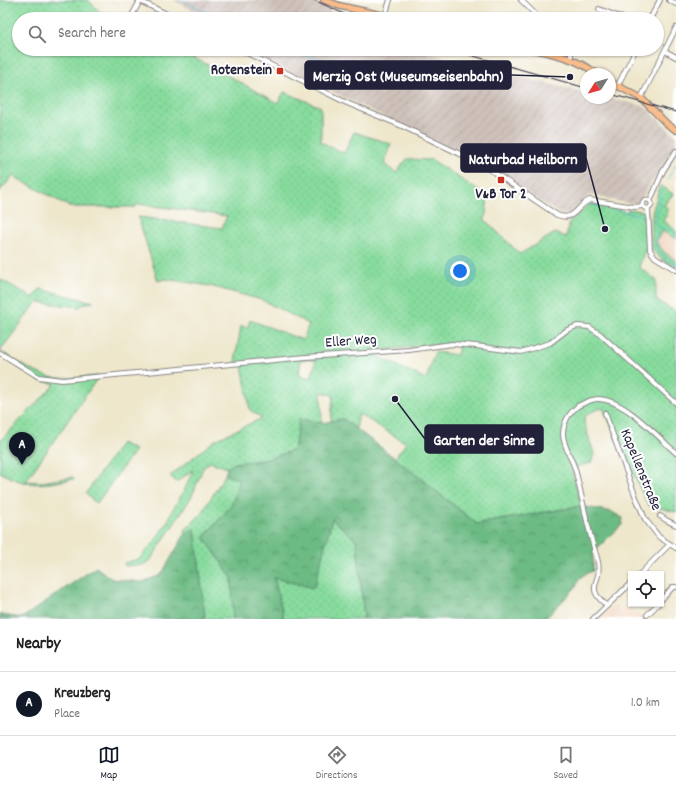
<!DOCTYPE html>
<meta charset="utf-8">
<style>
:root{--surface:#fff;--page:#f6f6f6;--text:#222;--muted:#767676;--line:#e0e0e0;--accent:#111827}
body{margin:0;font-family:Dekko,sans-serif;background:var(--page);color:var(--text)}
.controls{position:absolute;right:12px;bottom:12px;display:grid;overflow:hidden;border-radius:0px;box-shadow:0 1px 3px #0004}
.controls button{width:36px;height:36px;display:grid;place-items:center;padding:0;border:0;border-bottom:1px solid var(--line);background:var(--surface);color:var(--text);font:20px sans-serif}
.compass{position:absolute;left:580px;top:68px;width:36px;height:36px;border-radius:50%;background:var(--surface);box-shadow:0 1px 3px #0004;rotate:233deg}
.you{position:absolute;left:460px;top:271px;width:14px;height:14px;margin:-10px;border:3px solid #fff;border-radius:50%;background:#1a73e8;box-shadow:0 0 0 6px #1a73e833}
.badge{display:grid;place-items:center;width:26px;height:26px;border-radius:50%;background:var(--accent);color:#fff;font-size:13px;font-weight:700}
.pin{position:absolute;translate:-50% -33px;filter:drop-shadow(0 1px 2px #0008)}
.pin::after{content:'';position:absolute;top:21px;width:14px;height:12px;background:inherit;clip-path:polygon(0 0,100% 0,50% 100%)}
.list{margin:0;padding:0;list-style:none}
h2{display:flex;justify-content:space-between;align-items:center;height:52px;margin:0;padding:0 16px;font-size:17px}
h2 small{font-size:13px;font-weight:400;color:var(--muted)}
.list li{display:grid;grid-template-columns:26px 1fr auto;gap:12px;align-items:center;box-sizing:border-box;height:64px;padding:0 16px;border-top:1px solid var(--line)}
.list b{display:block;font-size:15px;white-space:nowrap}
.list p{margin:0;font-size:13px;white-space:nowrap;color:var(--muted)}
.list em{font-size:13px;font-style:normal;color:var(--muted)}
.icon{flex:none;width:22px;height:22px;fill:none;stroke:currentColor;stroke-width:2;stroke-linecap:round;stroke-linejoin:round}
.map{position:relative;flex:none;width:676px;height:619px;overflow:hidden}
.search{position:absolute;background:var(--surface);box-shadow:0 1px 3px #0004;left:12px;right:12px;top:12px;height:44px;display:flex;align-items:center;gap:10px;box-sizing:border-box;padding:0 14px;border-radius:22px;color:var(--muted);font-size:15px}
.sheet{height:116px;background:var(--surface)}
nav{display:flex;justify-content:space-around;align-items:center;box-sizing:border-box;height:56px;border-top:1px solid var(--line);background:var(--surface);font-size:11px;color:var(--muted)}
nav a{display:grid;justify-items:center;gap:2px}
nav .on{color:var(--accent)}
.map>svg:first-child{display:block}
.built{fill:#f1d5bd}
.industrial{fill:url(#industrial-furrows)}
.green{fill:url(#green-dots);stroke:#547e6c;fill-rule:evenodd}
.forest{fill:url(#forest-crowns);stroke:#486e60}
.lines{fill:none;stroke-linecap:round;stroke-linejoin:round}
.stream{stroke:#51b9cf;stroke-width:1}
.minor-casing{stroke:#888484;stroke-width:6}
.major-casing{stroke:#888484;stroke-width:8}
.minor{stroke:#fff;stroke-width:4}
.major{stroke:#f9bc8a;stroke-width:5.5}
.rail{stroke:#22223b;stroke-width:1}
.poi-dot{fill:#c8321e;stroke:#fff;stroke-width:1.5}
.labels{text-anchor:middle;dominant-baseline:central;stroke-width:4;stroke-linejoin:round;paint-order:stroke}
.poi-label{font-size:15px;font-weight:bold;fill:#22223b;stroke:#fff;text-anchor:end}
.street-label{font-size:15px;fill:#22223b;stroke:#fff}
.leader{fill:none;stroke:#22223b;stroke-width:1.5}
.callout-dot{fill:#22223b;stroke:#fff;stroke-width:1.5}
.callout{fill:#22223b;stroke:#22223b;stroke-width:1.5}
.callout-label{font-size:16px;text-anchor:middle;font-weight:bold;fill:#fff}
</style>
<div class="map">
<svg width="676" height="619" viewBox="0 0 676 619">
<defs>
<pattern id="industrial-furrows" width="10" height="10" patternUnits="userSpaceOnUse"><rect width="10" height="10" fill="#cec1ba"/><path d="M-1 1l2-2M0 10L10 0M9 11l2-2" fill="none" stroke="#b1a6a1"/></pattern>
<pattern id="green-dots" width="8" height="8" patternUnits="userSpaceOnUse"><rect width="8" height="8" fill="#87db9d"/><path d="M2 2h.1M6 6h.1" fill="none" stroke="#74bc88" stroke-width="1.8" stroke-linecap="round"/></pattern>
<pattern id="forest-crowns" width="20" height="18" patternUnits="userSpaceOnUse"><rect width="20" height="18" fill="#6dbb84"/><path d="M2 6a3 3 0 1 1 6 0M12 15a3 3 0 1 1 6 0" fill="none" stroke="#59986d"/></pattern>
</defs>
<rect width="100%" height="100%" fill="#fff"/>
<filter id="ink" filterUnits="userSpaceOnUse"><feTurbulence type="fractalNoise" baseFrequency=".025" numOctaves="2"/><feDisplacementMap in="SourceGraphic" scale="8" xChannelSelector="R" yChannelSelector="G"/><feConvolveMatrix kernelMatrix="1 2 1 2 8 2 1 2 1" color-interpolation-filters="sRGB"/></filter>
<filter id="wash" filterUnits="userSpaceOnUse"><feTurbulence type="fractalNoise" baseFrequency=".012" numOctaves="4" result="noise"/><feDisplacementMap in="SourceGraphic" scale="16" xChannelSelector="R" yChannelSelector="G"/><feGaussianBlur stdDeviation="0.9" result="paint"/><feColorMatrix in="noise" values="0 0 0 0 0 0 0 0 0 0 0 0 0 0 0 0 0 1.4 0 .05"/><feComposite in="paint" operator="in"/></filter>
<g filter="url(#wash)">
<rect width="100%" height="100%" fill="#eee7cc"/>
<!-- built -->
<g class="built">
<polygon points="662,231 676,239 676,261 664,252 656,242"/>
<polygon points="628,604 642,619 597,619 614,605 620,611"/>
</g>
<!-- industrial -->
<g class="industrial">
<polygon points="173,0 309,0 346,19 210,19"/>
<polygon points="244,49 416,49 462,63 586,93 586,98 608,98 644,106 676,136 676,145 638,203 626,203 591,195 567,215 560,214 486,166"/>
</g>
<!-- green -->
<g class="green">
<path d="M0 0H88L107 19H19V49H176L212 67 278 103 284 92 321 107V142L344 153 354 132 391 144 384 164 396 173 407 159 432 160 488 197 485 220 520 254 555 233 566 237 570 221 590 203 627 212 628 209 646 212 647 214 648 250H645L639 267 656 280V300L676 312V512L648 505 603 408 593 411 585 416 584 422 594 454 591 463 579 466 572 471 581 506 477 524 395 458 406 443 359 414 356 429 343 419 331 421 333 395 321 392 322 423 299 419 295 450 264 460 235 463 227 468 210 462 203 468 192 496 150 561 142 565 125 566 124 563 139 559 155 541 169 519 173 509 185 489 193 470 176 482 170 476 215 440 262 418 250 410 242 365 235 361 241 326 248 327 250 320 303 340 309 324 262 300 210 286 165 279 158 281 138 217 222 228 227 216 139 204 135 207H70L13 176 0 191ZM430 345H459L457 355 435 352 426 379 377 356 375 351ZM301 359 316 360 311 378 299 375Z"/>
<polygon points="660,186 662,186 673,194 664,205 669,209 666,213 668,214 663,220 676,231 676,239 662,231 656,242 664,252 676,261 676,268 658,256 651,247 652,213"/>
<path d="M0 279 33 298 40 289 94 302 86 303 79 307 37 302 0 351C16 360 32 373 50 377 66 380 83 377 99 376L26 481 42 482 73 477 75 479C43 484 29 489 0 472V441L55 384 39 380 18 367 0 350Z"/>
<polygon points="121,443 135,450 97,503 91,499 86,493"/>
<polygon points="225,475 240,480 231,506 204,537 232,578 233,619 205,619 195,529 185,534 185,530 202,513"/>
<polygon points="332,518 357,541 364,619 284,619 274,578 314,588"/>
</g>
<!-- forest -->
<g class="forest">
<path d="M299 419 322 423 343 419 395 458 477 524 581 506 612 512 623 518 622 525 593 552V571C583 574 579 577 576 587L545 619H364L357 541 332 519 314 588 274 578 284 619H233L232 578 204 537 231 506 240 480 225 475 227 468 235 463 264 460 294 450Z"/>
<polygon points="195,528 205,619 0,619 0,613 2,615 22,618 96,567 112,579 142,582 161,575 185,534"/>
</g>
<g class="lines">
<!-- stream -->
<g class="stream">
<polyline points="182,0 221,19"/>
<polyline points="282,49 289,53 345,63"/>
<polyline points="667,180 676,164"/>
<polyline points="588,204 611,208 645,217"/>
<path d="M653 221C663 228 655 235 656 244 658 254 668 259 676 264"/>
<polyline points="655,221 662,191"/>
<polyline points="659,227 672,231 676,236"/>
</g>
</g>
</g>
<g filter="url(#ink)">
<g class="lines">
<!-- minor casing -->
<g class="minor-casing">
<g id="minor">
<polyline points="138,0 177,19"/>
<polyline points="521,0 540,19"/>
<polyline points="669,0 676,4"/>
<polyline points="599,9 625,19"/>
<polyline points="385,16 390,0"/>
<polyline points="130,19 140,1"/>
<polyline points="650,19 660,0"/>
<path d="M239 49 347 103 402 126 483 165 557 215C576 222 576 205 590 200L635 207 642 206"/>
<polyline points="569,49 571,52 571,59"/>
<polyline points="665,51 676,57"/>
<polyline points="617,87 636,49"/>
<polyline points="641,98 676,28"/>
<circle cx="647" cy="204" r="4.5"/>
<polyline points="650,201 663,171 676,151"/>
<polyline points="648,209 650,250 655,257 676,270"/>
<polyline points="0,353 39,377 62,380 306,357 409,350 452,344 476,346 521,352 550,343 567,330 577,326 589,327 600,334 676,403"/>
<polyline points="605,413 635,495 645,519 659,537 676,548"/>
<polyline points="660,516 666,520 676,525"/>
<polyline points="640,574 670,544"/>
<polyline points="661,600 673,587 676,587"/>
<path d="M607 606C603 602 595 596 595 590 594 585 597 580 598 575 600 566 597 557 594 548 586 522 582 495 575 469 571 457 564 447 563 435 563 423 569 413 578 406 584 403 591 399 598 399 624 399 657 436 676 453"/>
<polyline points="647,615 658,604"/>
<polyline points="593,619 631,583"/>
</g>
</g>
<!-- major casing -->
<g class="major-casing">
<g id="major">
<polyline points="324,0 340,6 400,19"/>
<path d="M532 49C560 55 574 58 598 74"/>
<polyline points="610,82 641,98 667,124 676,130"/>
</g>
</g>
<!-- minor -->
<use href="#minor" class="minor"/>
<!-- major -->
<use href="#major" class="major"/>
<!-- rail -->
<g class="rail">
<polyline points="314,0 355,19"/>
<polyline points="449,49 586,88"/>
<polyline points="610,94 676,112"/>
</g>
</g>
</g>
<!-- markers -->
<g class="poi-dot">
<rect x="276" y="67" width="8" height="8" rx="2"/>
<rect x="497" y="176" width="8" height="8" rx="2"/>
</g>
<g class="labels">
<!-- poi labels -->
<g class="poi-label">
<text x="272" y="71">Rotenstein</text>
<text x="501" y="195" text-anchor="middle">V&amp;B Tor 2</text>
</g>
<!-- street labels -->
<g class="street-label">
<text transform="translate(351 342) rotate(-4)">Eller Weg</text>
<text transform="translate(640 470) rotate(68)">Kapellenstraße</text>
</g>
</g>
<!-- callouts -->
<path class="leader" d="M570 77L511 75M605 229L586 158M395 399L425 439"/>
<g class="callout-dot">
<circle cx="570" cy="77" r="4"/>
<circle cx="605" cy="229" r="4"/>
<circle cx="395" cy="399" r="4"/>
</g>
<g class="callout">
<rect x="305" y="61" width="206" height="28" rx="4"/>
<rect x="461" y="144" width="125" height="28" rx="4"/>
<rect x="425" y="425" width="118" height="28" rx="4"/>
</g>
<g class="callout-label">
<text x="408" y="81">Merzig Ost (Museumseisenbahn)</text>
<text x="523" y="164">Naturbad Heilborn</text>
<text x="484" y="445">Garten der Sinne</text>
</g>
</svg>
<div class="controls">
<button><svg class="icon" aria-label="locate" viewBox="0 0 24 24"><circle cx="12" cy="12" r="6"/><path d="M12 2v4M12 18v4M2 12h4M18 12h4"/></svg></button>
</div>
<svg class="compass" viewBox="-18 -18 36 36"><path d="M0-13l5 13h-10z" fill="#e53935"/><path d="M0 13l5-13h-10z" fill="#767676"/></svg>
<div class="you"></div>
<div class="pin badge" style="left:22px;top:465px">A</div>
<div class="search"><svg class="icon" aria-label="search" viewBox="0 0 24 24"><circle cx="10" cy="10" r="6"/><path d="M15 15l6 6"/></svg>Search here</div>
</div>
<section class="sheet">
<h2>Nearby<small></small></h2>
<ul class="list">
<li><span class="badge">A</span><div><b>Kreuzberg</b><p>Place</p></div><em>1.0 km</em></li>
</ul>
</section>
<nav>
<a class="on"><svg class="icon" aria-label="map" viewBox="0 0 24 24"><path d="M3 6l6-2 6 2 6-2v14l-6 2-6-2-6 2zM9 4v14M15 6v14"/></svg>Map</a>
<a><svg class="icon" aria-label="directions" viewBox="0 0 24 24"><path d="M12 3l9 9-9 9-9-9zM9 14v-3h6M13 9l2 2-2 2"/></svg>Directions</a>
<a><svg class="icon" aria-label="saved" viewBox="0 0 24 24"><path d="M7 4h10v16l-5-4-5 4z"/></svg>Saved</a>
</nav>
